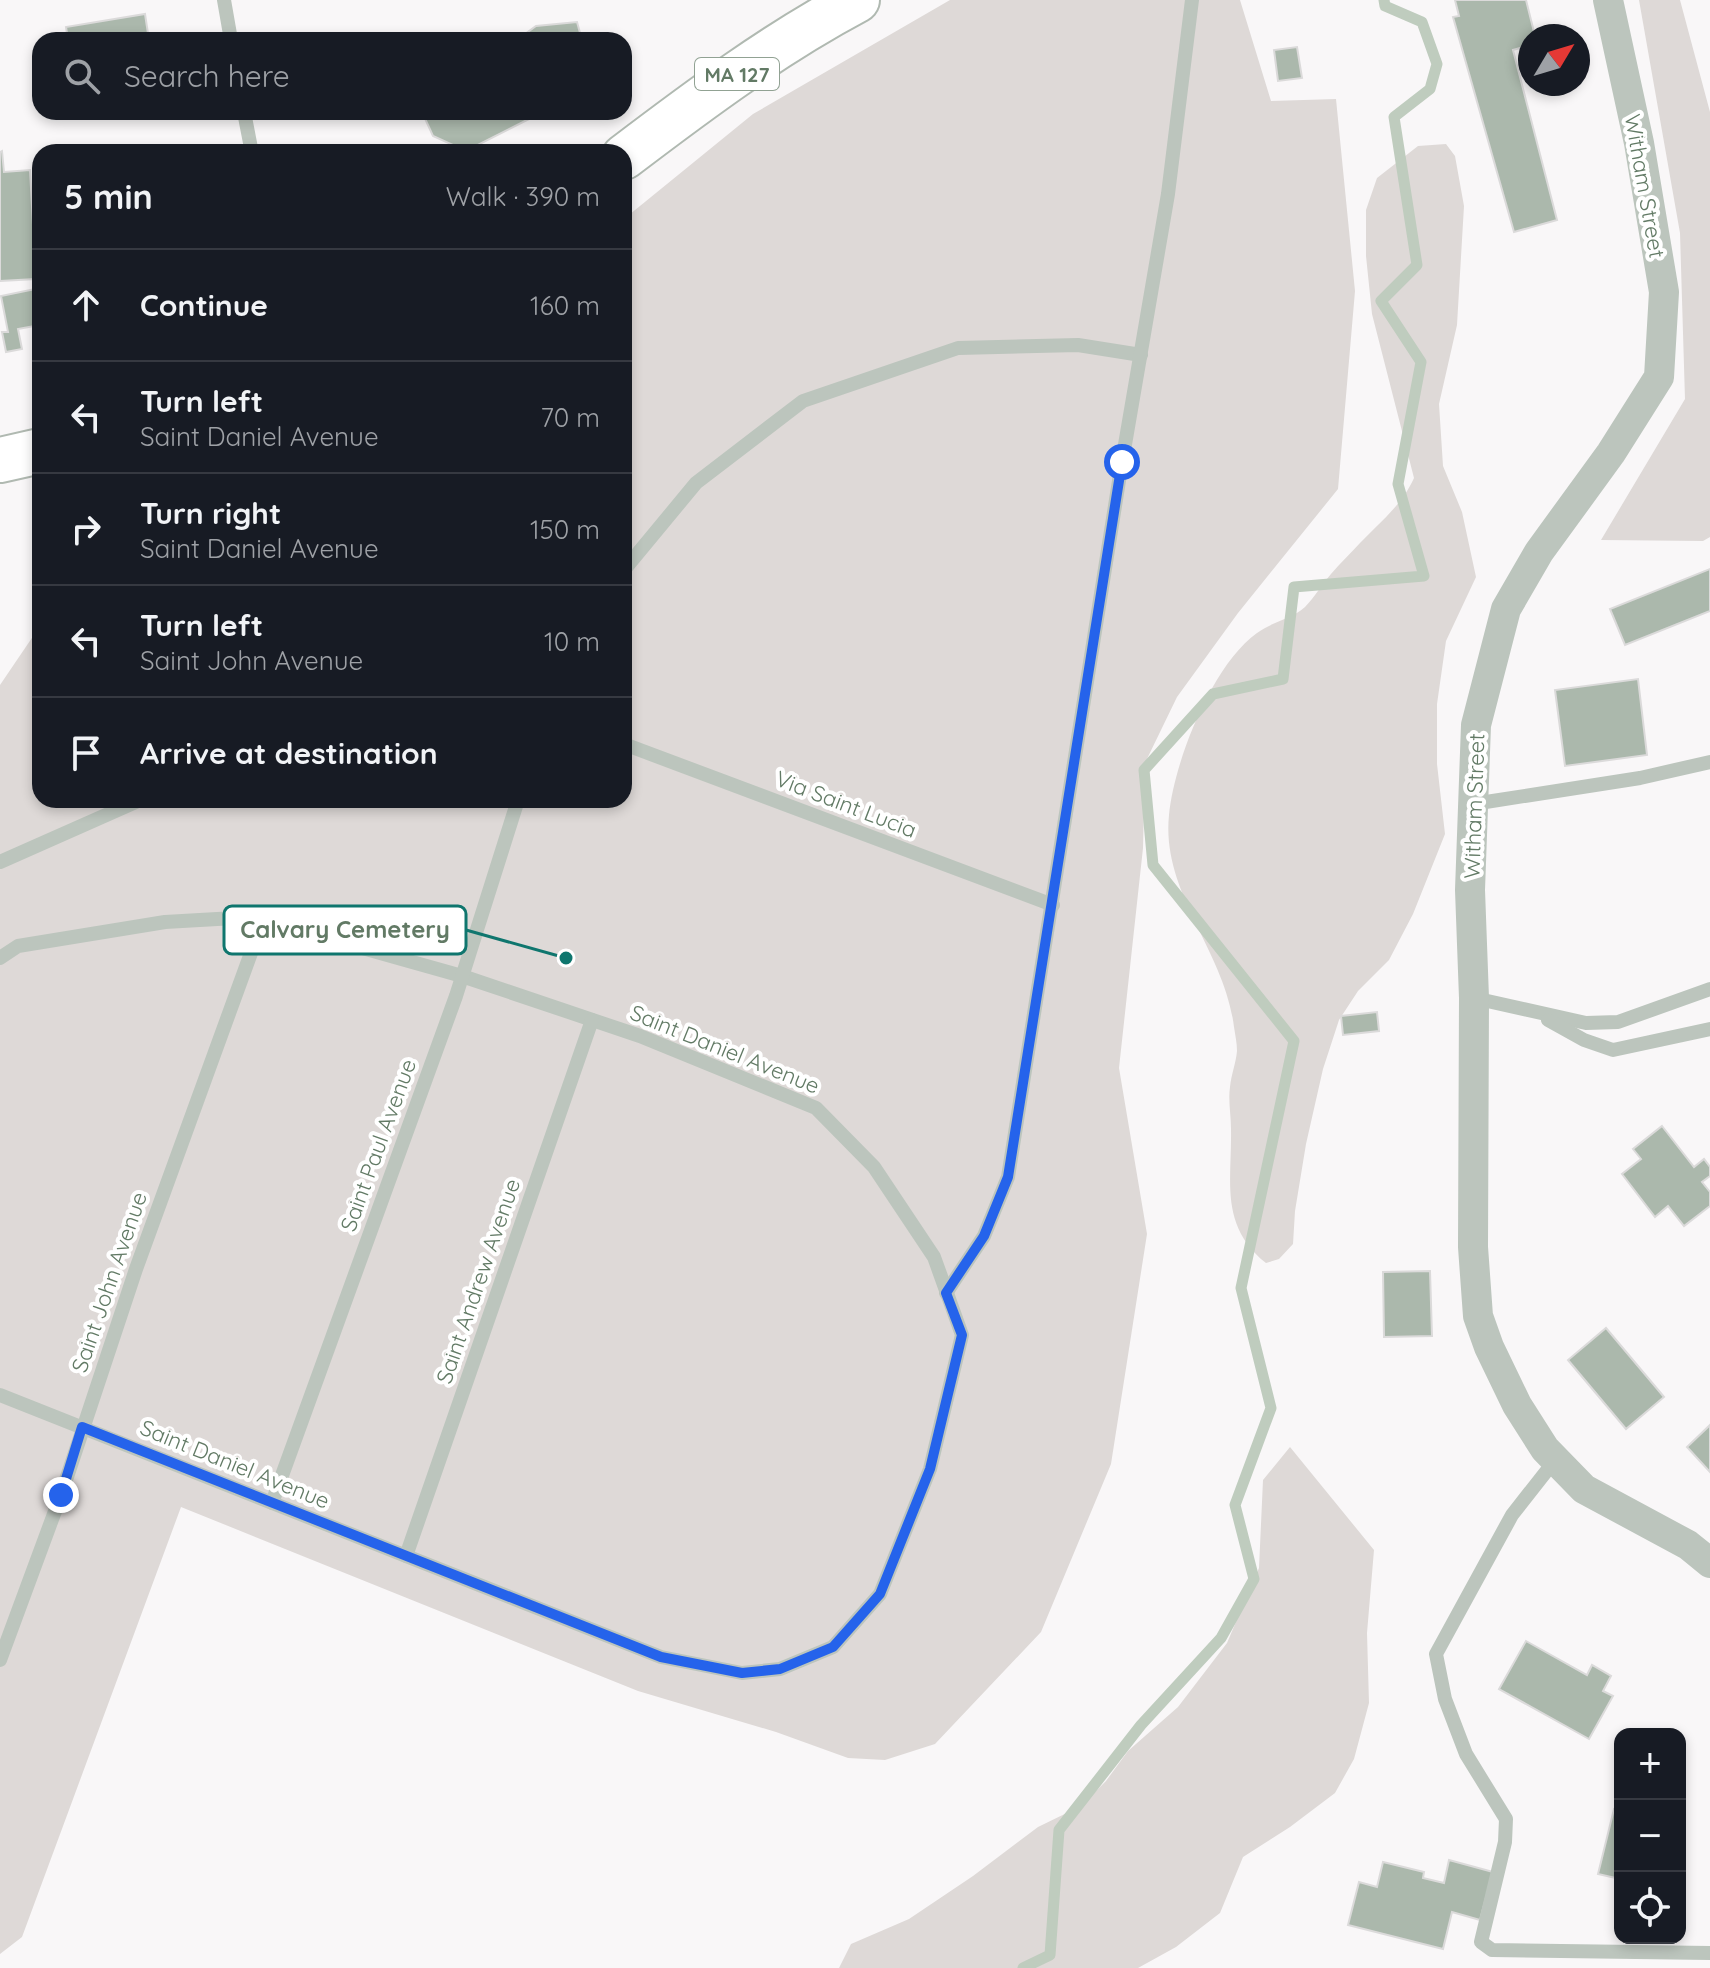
<!DOCTYPE html>
<meta charset="utf-8">
<style>
:root{--surface:#171b24;--page:#20242c;--text:#f1f3f6;--muted:#9ea1a6;--line:#363941}
body{margin:0;font-family:Quicksand,sans-serif;background:var(--page);color:var(--text)}
.controls{position:absolute;right:24px;bottom:24px;display:grid;overflow:hidden;border-radius:16px;box-shadow:0 4px 12px #0003}
.controls button{width:72px;height:72px;display:grid;place-items:center;padding:0;border:0;border-bottom:2px solid var(--line);background:var(--surface);color:var(--text);font:40px sans-serif}
.compass{position:absolute;left:1518px;top:24px;width:72px;height:72px;border-radius:50%;background:var(--surface);box-shadow:0 4px 12px #0003;rotate:52deg}
.stop{position:absolute;width:24px;height:24px;margin:-18px;border:6px solid #2563eb;border-radius:50%;background:#fff}
.stop.end{background:#2563eb;border-color:#fff;box-shadow:0 2px 8px #0008}
.list{margin:0;padding:0;list-style:none}
h2{display:flex;justify-content:space-between;align-items:center;height:104px;margin:0;padding:0 32px;font-size:34px}
h2 small{font-size:26px;font-weight:400;color:var(--muted)}
.list li{display:grid;grid-template-columns:52px 1fr auto;gap:24px;align-items:center;box-sizing:border-box;height:112px;padding:0 32px;border-top:2px solid var(--line)}
.list b{display:block;font-size:30px;white-space:nowrap}
.list p{margin:0;font-size:26px;white-space:nowrap;color:var(--muted)}
.list em{font-size:26px;font-style:normal;color:var(--muted)}
.icon{flex:none;width:44px;height:44px;fill:none;stroke:currentColor;stroke-width:2;stroke-linecap:round;stroke-linejoin:round}
.map{position:relative;flex:none;width:1710px;height:1968px;overflow:hidden}
.search{position:absolute;background:var(--surface);box-shadow:0 4px 12px #0003;left:32px;top:32px;width:600px;height:88px;display:flex;align-items:center;gap:20px;box-sizing:border-box;padding:0 28px;border-radius:24px;color:var(--muted);font-size:30px}
.panel{position:absolute;background:var(--surface);box-shadow:0 4px 12px #0003;left:32px;top:144px;width:600px;height:664px;border-radius:24px}
.map>svg:first-child{display:block}
.green{fill:#ded9d7}
.lines{fill:none;stroke-linecap:round;stroke-linejoin:round}
.stream{stroke:#bfccbe;stroke-width:11}
.building{fill:#abb8ac;stroke:#dbdada;stroke-width:2}
.primary-casing{stroke:#b0b9b1;stroke-width:48}
.lane{stroke:#bcc5bd;stroke-width:14}
.street{stroke:#bcc5bd;stroke-width:30}
.primary{stroke:#fff;stroke-width:44}
.route{stroke:#2563eb;stroke-width:10}
.labels{text-anchor:middle;dominant-baseline:central;stroke-width:8;stroke-linejoin:round;paint-order:stroke}
.shield{fill:#fff;stroke:#91a293;stroke-width:2}
.shield-label{font-size:20px;font-weight:bold;fill:#627a65}
.street-label{font-size:22px;fill:#627a65;stroke:#fff}
.leader{fill:none;stroke:#0f766e;stroke-width:3}
.callout-dot{fill:#0f766e;stroke:#fff;stroke-width:3}
.callout{fill:#fff;stroke:#0f766e;stroke-width:3}
.callout-label{font-size:24px;text-anchor:middle;font-weight:bold;fill:#627a65}
</style>
<div class="map">
<svg width="1710" height="1968" viewBox="0 0 1710 1968">
<rect width="100%" height="100%" fill="#f9f7f8"/>
<!-- green -->
<g class="green">
<polygon points="950,0 1240,0 1271,101 1336,99 1355,291 1338,489 1238,613 1177,697 1145,763 1143,848 1119,1068 1147,1234 1111,1464 1041,1632 935,1744 885,1760 848,1758 776,1732 638,1691 181,1507 22,1937 0,1954 0,685 40,626 40,800 624,800 624,219 753,114"/>
<polygon points="1639,0 1680,0 1710,112 1710,537 1703,541 1601,540 1685,399 1680,233"/>
<path d="M1446 144 1455 156 1464 206 1457 325 1439 404 1443 466 1462 512 1476 577 1446 641 1437 704V764L1445 834 1413 914 1389 960 1358 991 1339 1020 1323 1069 1306 1144 1295 1211 1293 1244 1279 1259 1266 1263C1219 1225 1232 1181 1231 1129 1231 1115 1228 1100 1230 1087 1231 1075 1236 1063 1237 1051 1237 1043 1235 1034 1234 1027 1225 951 1161 893 1169 815 1174 762 1212 665 1257 633 1271 622 1292 619 1305 607 1315 597 1322 584 1331 574 1340 563 1351 553 1360 543 1380 522 1402 505 1414 478L1372 314 1366 256V210L1377 178 1418 146Z"/>
<polygon points="1290,1447 1374,1550 1367,1633 1369,1703 1354,1759 1335,1793 1290,1827 1243,1857 1220,1913 1176,1947 1138,1968 839,1968 851,1944 909,1919 973,1876 1038,1827 1081,1806 1106,1781 1128,1751 1178,1707 1227,1643 1259,1568 1263,1480"/>
</g>
<g class="lines">
<!-- stream -->
<polyline class="stream" points="1023,1968 1050,1955 1059,1830 1141,1725 1221,1638 1254,1579 1235,1505 1271,1408 1241,1288 1294,1041 1153,865 1144,770 1213,694 1283,679 1294,587 1424,576 1398,484 1421,362 1381,301 1417,265 1394,117 1430,89 1437,64 1422,22 1385,6 1384,0"/>
</g>
<!-- building -->
<g class="building">
<polygon points="1455,0 1526,0 1535,36 1530,36 1530,45 1513,50 1557,220 1514,232 1453,17 1459,16"/>
<polygon points="145,14 149,40 68,40 66,27"/>
<polygon points="577,22 582,40 517,40 536,26"/>
<polygon points="1297,47 1302,78 1278,81 1274,50"/>
<polygon points="422,112 530,112 533,117 466,151 433,136"/>
<polygon points="2,151 4,172 30,170 36,279 0,281 0,152"/>
<polygon points="40,288 40,325 18,329 22,349 6,352 2,332 8,332 1,296"/>
<polygon points="1710,569 1710,611 1625,645 1610,609"/>
<polygon points="1638,679 1647,755 1565,766 1555,690"/>
<polygon points="1377,1012 1379,1031 1343,1035 1341,1016"/>
<polygon points="1662,1126 1694,1167 1704,1159 1710,1167 1710,1176 1702,1182 1710,1192 1710,1206 1684,1226 1668,1206 1655,1217 1622,1174 1641,1159 1633,1149"/>
<polygon points="1430,1271 1432,1336 1384,1337 1383,1272"/>
<polygon points="1606,1328 1664,1397 1626,1429 1568,1360"/>
<polygon points="1710,1425 1710,1472 1687,1447"/>
<polygon points="1526,1641 1587,1675 1592,1665 1611,1676 1603,1691 1613,1696 1589,1739 1499,1689"/>
<polygon points="1614,1809 1620,1811 1620,1879 1598,1874"/>
<polygon points="1449,1860 1493,1872 1480,1920 1452,1912 1443,1949 1348,1925 1359,1882 1377,1887 1383,1862 1424,1872 1423,1878 1444,1883"/>
</g>
<g class="lines">
<!-- primary casing -->
<g class="primary-casing">
<g id="primary">
<path d="M624 157C699 100 774 44 857 0"/>
<polyline points="0,460 40,451"/>
</g>
</g>
<!-- lane -->
<g class="lane">
<polyline points="224,0 231,40"/>
<polyline points="244,112 251,148"/>
<polyline points="624,570 696,483 803,401 958,348 1078,345 1141,355"/>
<polyline points="624,744 1053,905"/>
<polyline points="1473,804 1640,778 1710,762"/>
<polyline points="0,862 140,800"/>
<polyline points="0,958 18,946 165,922 252,917 263,920 462,976 640,1036 816,1108 874,1167 934,1257 962,1335 930,1469 880,1594 833,1647 780,1669 742,1673 661,1657 0,1395"/>
<polyline points="1474,998 1586,1023 1618,1022 1710,989"/>
<polyline points="1548,1020 1584,1040 1613,1050 1710,1029"/>
<polyline points="946,1293 984,1236 1008,1177 1122,462 1168,194 1192,0"/>
<polyline points="1556,1459 1512,1515 1436,1654 1445,1699 1466,1754 1506,1819 1505,1842 1481,1942 1492,1950 1710,1953"/>
<polyline points="272,1503 456,996 518,800"/>
<polyline points="406,1556 592,1020"/>
<polyline points="0,1660 61,1495 136,1269 263,920"/>
</g>
<!-- street -->
<polyline class="street" points="1608,0 1639,143 1664,292 1659,377 1611,453 1539,552 1506,609 1476,725 1470,890 1474,998 1473,1247 1478,1316 1489,1347 1517,1405 1545,1449 1584,1489 1688,1545 1710,1563"/>
<!-- primary -->
<use href="#primary" class="primary"/>
</g>
<g class="lines">
<!-- route -->
<polyline class="route" points="61,1495 82,1427 661,1657 742,1673 780,1669 833,1647 880,1594 930,1469 962,1335 946,1293 984,1236 1008,1177 1122,462"/>
</g>
<g class="labels">
<!-- shield labels -->
<rect class="shield" x="695" y="58" width="84" height="32" rx="6"/>
<g class="shield-label">
<text x="737" y="74">MA 127</text>
</g>
<!-- street labels -->
<g class="street-label">
<text transform="translate(1645 186) rotate(80)">Witham Street</text>
<text transform="translate(846 804) rotate(21)">Via Saint Lucia</text>
<text transform="translate(1474 806) rotate(-88)">Witham Street</text>
<text transform="translate(725 1049) rotate(22)">Saint Daniel Avenue</text>
<text transform="translate(378 1145) rotate(-70)">Saint Paul Avenue</text>
<text transform="translate(478 1281) rotate(-71)">Saint Andrew Avenue</text>
<text transform="translate(109 1282) rotate(-71)">Saint John Avenue</text>
<text transform="translate(235 1464) rotate(22)">Saint Daniel Avenue</text>
</g>
</g>
<!-- callouts -->
<path class="leader" d="M566 958L466 930"/>
<circle class="callout-dot" cx="566" cy="958" r="8"/>
<rect class="callout" x="224" y="906" width="242" height="48" rx="8"/>
<g class="callout-label">
<text x="345" y="938">Calvary Cemetery</text>
</g>
</svg>
<div class="controls">
<button>+</button>
<button>−</button>
<button><svg class="icon" aria-label="locate" viewBox="0 0 24 24"><circle cx="12" cy="12" r="6"/><path d="M12 2v4M12 18v4M2 12h4M18 12h4"/></svg></button>
</div>
<svg class="compass" viewBox="-18 -18 36 36"><path d="M0-13l5 13h-10z" fill="#e53935"/><path d="M0 13l5-13h-10z" fill="#9ea1a6"/></svg>
<div class="stop" style="left:1122px;top:462px"></div>
<div class="stop end" style="left:61px;top:1495px"></div>
<div class="search"><svg class="icon" aria-label="search" viewBox="0 0 24 24"><circle cx="10" cy="10" r="6"/><path d="M15 15l6 6"/></svg>Search here</div>
<section class="panel">
<h2>5 min<small>Walk · 390 m</small></h2>
<ul class="list">
<li><svg class="icon" aria-label="ahead" viewBox="0 0 24 24"><path d="M12 20V5M6 11l6-6 6 6"/></svg><div><b>Continue</b></div><em>160 m</em></li>
<li><svg class="icon" aria-label="left" viewBox="0 0 24 24"><path d="M17 20v-9H6M10 6l-5 5 5 5"/></svg><div><b>Turn left</b><p>Saint Daniel Avenue</p></div><em>70 m</em></li>
<li><svg class="icon" aria-label="right" viewBox="0 0 24 24"><path d="M7 20v-9h11M14 6l5 5-5 5"/></svg><div><b>Turn right</b><p>Saint Daniel Avenue</p></div><em>150 m</em></li>
<li><svg class="icon" aria-label="left" viewBox="0 0 24 24"><path d="M17 20v-9H6M10 6l-5 5 5 5"/></svg><div><b>Turn left</b><p>Saint John Avenue</p></div><em>10 m</em></li>
<li><svg class="icon" aria-label="arrive" viewBox="0 0 24 24"><path d="M6 21V4h12l-3 4 3 4H6"/></svg><div><b>Arrive at destination</b></div></li>
</ul>
</section>
</div>
